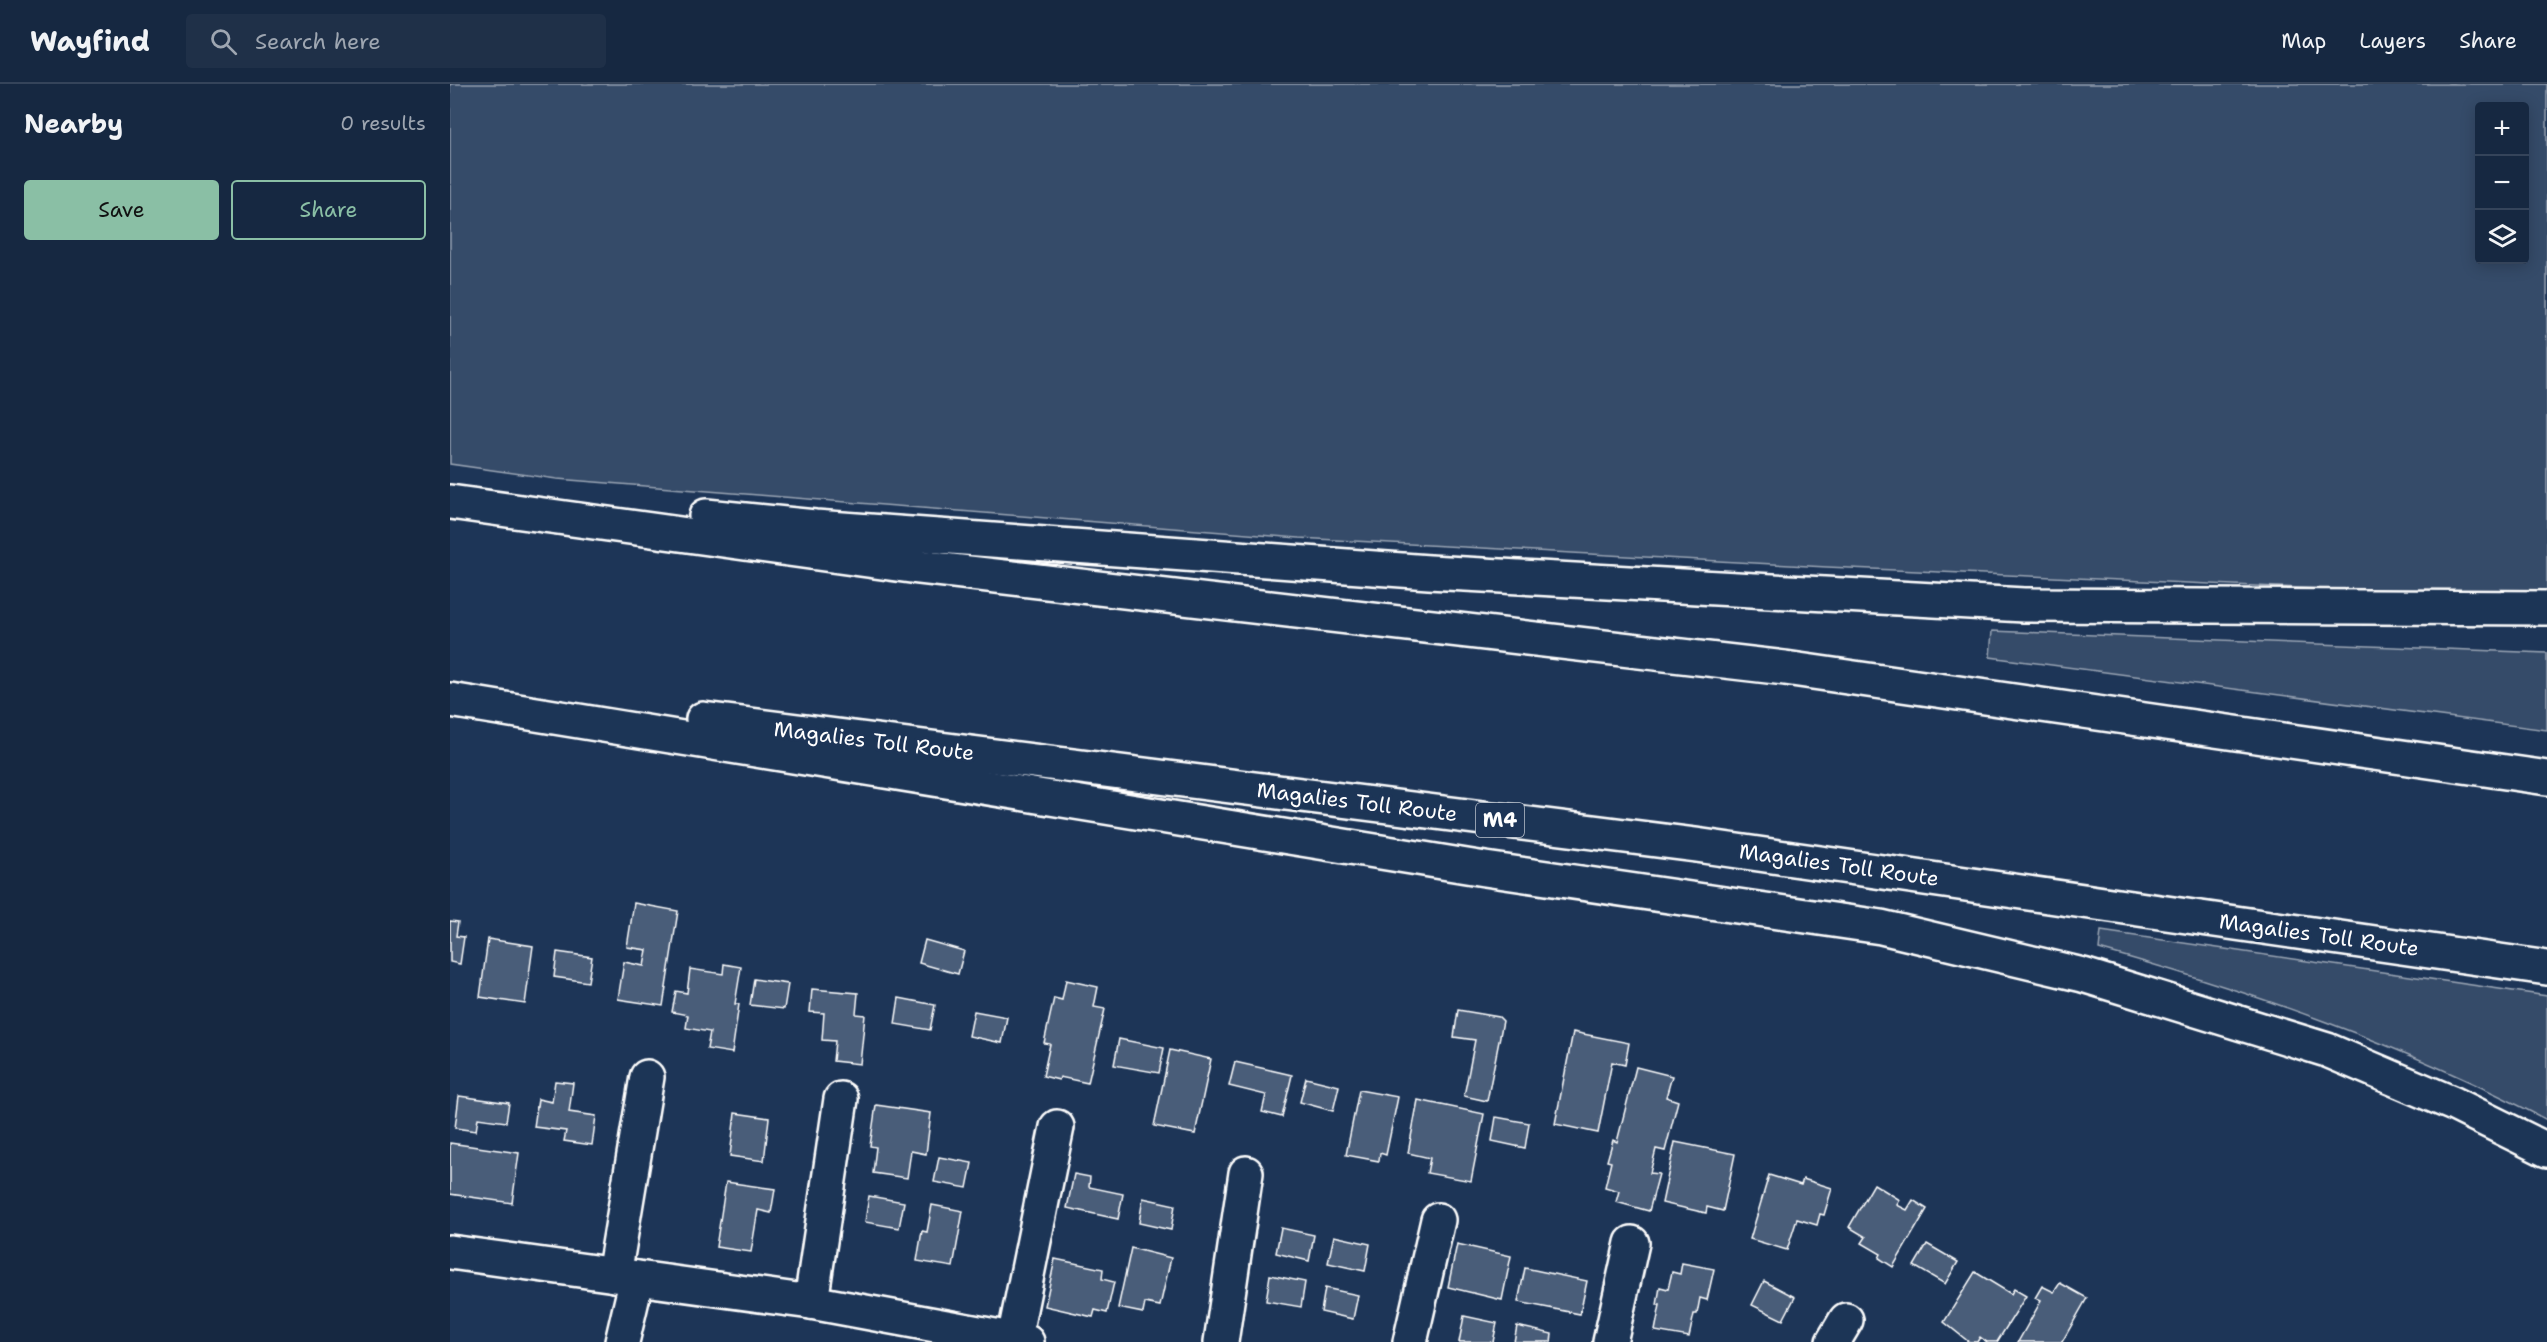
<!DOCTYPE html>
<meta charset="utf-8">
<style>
:root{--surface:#162841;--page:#1f3048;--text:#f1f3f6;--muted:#9ea6b1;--line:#35445a;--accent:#8abfa5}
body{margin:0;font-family:"Shantell Sans",sans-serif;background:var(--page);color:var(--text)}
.controls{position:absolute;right:18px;top:18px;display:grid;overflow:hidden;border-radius:6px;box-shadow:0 3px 15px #0003}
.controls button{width:54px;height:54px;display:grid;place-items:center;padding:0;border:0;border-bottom:2px solid var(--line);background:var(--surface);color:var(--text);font:30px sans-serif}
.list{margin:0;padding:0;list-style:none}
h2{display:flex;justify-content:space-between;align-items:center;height:78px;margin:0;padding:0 24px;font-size:26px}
h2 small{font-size:20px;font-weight:400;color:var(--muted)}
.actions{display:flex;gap:12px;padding:18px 24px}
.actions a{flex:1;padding:14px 0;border:2px solid var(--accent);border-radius:6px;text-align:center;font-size:21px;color:var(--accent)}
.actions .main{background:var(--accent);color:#111}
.icon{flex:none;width:33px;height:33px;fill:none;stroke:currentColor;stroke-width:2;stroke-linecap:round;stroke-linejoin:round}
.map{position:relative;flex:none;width:2097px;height:1258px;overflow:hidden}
header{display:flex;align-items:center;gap:36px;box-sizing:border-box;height:84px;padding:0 30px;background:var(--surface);border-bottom:2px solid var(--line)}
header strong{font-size:28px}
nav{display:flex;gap:33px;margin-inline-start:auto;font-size:21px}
.search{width:420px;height:54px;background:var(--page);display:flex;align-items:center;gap:15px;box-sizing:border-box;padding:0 21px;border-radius:6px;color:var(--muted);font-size:22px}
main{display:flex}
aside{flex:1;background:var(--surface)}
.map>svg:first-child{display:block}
.green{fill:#364b69;stroke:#9aa5b4;stroke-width:1.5;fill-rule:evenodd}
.building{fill:#4a5d79;stroke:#fff;stroke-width:1.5}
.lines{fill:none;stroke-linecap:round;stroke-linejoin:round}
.street-casing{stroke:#fff;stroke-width:38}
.highway-casing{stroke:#fff;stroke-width:38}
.street{stroke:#1d3557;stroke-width:33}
.highway{stroke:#1d3557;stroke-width:33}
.labels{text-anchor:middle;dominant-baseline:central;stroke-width:6;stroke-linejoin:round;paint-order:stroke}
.shield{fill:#1d3557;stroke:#bbc2cd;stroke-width:1.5}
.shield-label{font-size:20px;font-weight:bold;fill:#fff}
.street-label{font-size:21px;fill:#fff;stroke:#1d3557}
</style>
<header>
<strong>Wayfind</strong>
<div class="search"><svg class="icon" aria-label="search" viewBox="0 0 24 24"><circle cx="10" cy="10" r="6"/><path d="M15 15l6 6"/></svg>Search here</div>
<nav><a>Map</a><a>Layers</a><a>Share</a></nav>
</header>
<main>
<aside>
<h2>Nearby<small>0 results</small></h2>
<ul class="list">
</ul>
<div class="actions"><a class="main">Save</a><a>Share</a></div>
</aside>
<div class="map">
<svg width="2097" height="1258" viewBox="0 0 2097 1258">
<rect width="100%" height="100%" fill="#1d3557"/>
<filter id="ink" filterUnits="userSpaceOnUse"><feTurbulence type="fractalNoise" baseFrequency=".0167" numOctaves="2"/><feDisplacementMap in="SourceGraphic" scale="12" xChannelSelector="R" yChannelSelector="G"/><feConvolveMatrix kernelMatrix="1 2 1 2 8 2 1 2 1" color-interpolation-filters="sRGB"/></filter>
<g filter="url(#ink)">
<!-- green -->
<g class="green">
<path d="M0 0H2097V510L1919 507 1377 483 849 454 107 395 0 380ZM2030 22H2074V176H2030Z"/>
<polygon points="1542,547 2097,569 2097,646 1540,573"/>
<path d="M1651 847 2097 912V1036C1954 961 1804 908 1649 865Z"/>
</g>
<!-- building -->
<g class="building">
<polygon points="184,819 228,827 213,922 168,915 174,878 194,882 197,866 177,863"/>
<polygon points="0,837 8,838 6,852 14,853 10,880 0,878"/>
<polygon points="38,855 83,862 75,920 30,913"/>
<polygon points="475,856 514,867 508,890 469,879"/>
<polygon points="107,868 142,873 138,898 104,893"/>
<polygon points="274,880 291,883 285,920 289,920 282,969 257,965 260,948 236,944 238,931 222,928 226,907 237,909 240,885 273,890"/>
<polygon points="304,895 338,900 334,925 300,921"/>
<polygon points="616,896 648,903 644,923 655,925 638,999 610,993 609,996 593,992 600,960 594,959 604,914 612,916"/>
<polygon points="362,905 408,909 406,930 415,931 410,980 383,977 385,957 372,956 374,929 360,928"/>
<polygon points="449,914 485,921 480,946 445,940"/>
<polygon points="1008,926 1049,933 1053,937 1037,1017 1014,1012 1025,956 1004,953"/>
<polygon points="524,927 557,933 552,959 519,952"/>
<polygon points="1123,948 1179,959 1175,981 1162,978 1148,1049 1105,1040"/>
<polygon points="669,955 714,964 709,989 664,981"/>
<polygon points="720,966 761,975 745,1050 704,1042"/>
<polygon points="785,978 842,991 832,1033 812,1028 816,1011 779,1002"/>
<polygon points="1186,983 1222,992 1216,1013 1228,1017 1215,1067 1206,1065 1200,1089 1209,1090 1199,1127 1166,1118 1169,1107 1155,1103 1161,1078 1157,1077 1163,1056 1167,1058"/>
<polygon points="856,994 889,1002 883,1027 850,1018"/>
<polygon points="105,997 123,999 119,1028 146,1032 142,1061 114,1057 116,1047 84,1043 88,1015 102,1018"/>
<polygon points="909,1006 948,1013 936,1071 930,1069 929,1077 896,1071"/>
<polygon points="9,1012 59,1019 56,1038 28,1034 26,1047 5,1044"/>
<polygon points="968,1016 1034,1030 1021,1097 977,1089 980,1074 958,1069"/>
<polygon points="426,1021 481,1029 476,1070 461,1067 457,1094 423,1089 426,1063 420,1062"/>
<polygon points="285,1029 319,1034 314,1077 280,1072"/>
<polygon points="1046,1033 1079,1039 1075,1064 1042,1057"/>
<polygon points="1225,1058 1285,1070 1273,1127 1257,1123 1256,1129 1212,1119"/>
<polygon points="0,1059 69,1069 62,1119 0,1110"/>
<polygon points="489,1073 522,1079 517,1104 484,1098"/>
<polygon points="624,1090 640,1093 639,1103 673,1110 668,1135 617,1124"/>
<polygon points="1319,1091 1351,1101 1353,1095 1382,1104 1374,1131 1370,1130 1367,1141 1347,1135 1337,1166 1300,1155"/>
<polygon points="276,1098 325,1105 321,1129 308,1126 301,1168 266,1163"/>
<polygon points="1424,1100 1450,1116 1447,1121 1457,1126 1463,1116 1477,1125 1443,1183 1429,1174 1431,1170 1412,1159 1416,1153 1399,1143"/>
<polygon points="419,1112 454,1118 449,1144 415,1138"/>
<polygon points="693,1114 725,1121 721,1146 689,1139"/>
<polygon points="482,1121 513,1127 503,1183 467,1177 472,1147 477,1148"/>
<polygon points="831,1144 864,1151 859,1177 826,1169"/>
<polygon points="884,1152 920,1160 915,1187 878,1179"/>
<polygon points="1007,1160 1061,1172 1052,1216 998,1203"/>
<polygon points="1477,1160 1508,1178 1495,1200 1464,1182"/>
<polygon points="681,1164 721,1174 710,1222 695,1219 693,1229 668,1224"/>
<polygon points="605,1175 653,1185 652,1195 664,1198 657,1229 645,1226 643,1233 595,1222"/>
<polygon points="1232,1179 1264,1185 1257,1216 1250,1214 1247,1230 1244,1230 1239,1253 1205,1247 1210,1221 1207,1221 1210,1203 1218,1205 1222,1188 1230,1190"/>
<polygon points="1075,1184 1137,1197 1130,1230 1068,1218"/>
<polygon points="1525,1188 1561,1210 1564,1205 1576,1212 1547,1258 1537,1258 1530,1253 1527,1258 1519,1258 1494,1238"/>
<polygon points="820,1191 855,1198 851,1223 816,1217"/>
<polygon points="1314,1197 1345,1213 1333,1236 1302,1221"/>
<polygon points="1610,1199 1637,1214 1612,1258 1568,1258 1591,1217 1585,1214 1592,1202 1604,1208"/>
<polygon points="875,1204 908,1211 903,1235 871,1228"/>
<polygon points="1014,1232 1047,1239 1043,1258 1009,1258"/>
<polygon points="1067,1242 1102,1250 1101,1258 1064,1258"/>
</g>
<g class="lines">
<!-- street casing -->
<g class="street-casing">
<g id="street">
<polyline points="0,1168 361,1218 577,1258"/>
<polyline points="164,1191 197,993"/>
<polyline points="361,1218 391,1015"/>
<polyline points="564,1255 607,1043"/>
<polyline points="172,1258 187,1194"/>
<polyline points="771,1258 796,1089"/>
<polyline points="960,1258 988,1136"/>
<polyline points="1160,1258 1182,1159"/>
<polyline points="1383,1258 1396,1236"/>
</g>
</g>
<!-- highway casing -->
<g class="highway-casing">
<g id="highway">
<polyline points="0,418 468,483 1335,584 2097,694"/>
<polyline points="256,432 365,443 979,488 1574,521 2097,524"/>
<polyline points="0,616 1035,785 1431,843 1633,891 1877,966 2004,1020 2097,1066"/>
<polyline points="253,635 1246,761 2097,884"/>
</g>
</g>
<!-- street -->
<use href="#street" class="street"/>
<!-- highway -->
<use href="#highway" class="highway"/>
</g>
</g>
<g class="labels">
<!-- shield labels -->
<rect class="shield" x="1026" y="719" width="48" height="34" rx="4.5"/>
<g class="shield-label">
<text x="1050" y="736">M4</text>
</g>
<!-- street labels -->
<g class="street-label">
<text transform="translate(424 657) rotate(7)">Magalies Toll Route</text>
<text transform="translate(907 718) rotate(7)">Magalies Toll Route</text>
<text transform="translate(1389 781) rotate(8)">Magalies Toll Route</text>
<text transform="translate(1869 851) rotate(8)">Magalies Toll Route</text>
</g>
</g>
</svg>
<div class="controls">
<button>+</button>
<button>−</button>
<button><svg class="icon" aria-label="layers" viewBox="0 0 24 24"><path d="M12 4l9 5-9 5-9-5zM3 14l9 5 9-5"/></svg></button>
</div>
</div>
</main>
